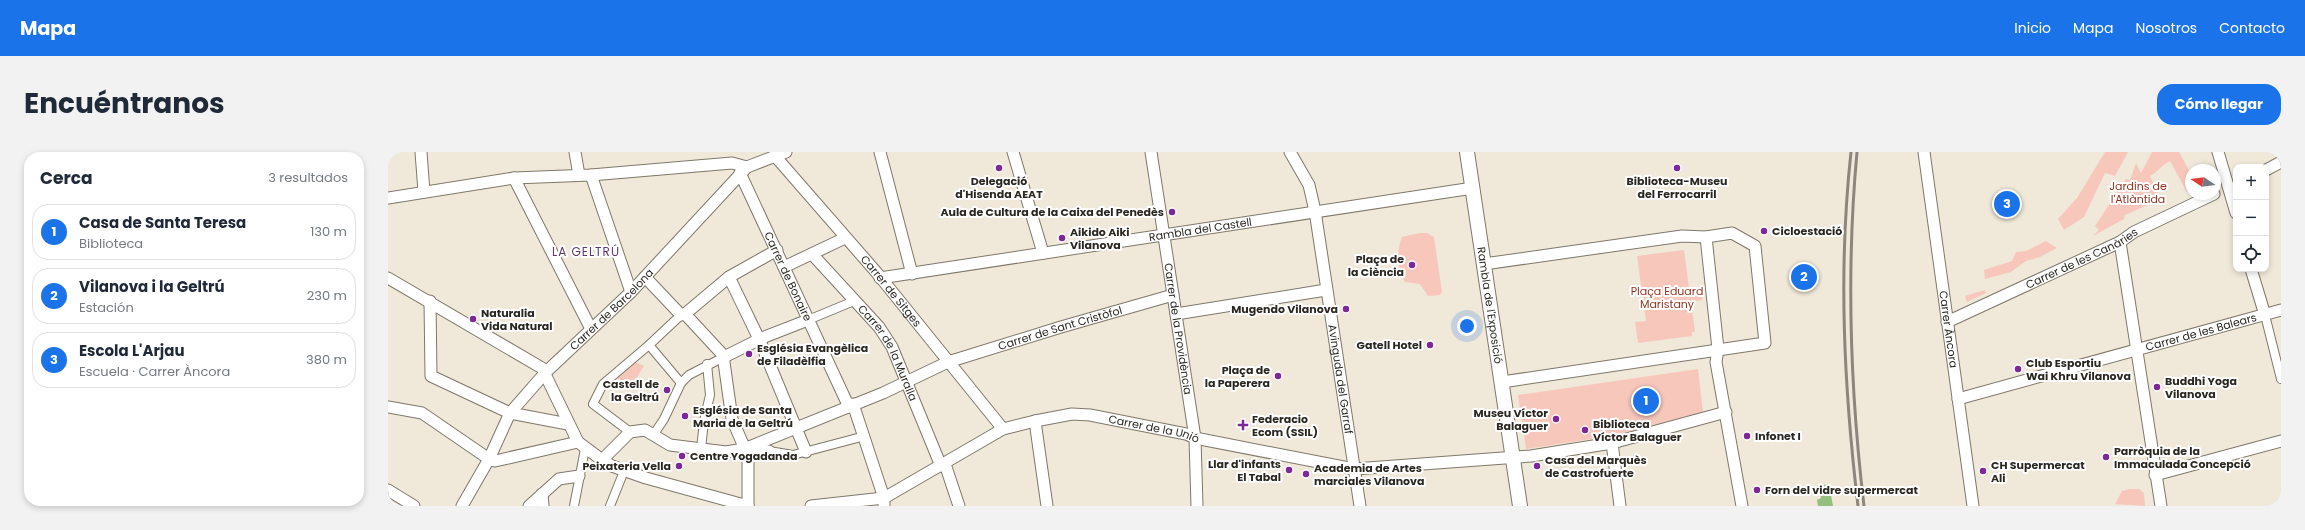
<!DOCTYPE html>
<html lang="es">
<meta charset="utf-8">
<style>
:root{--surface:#fff;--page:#f2f2f3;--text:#1f2937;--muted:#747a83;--line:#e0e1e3;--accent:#1a73e8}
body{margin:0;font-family:Poppins,sans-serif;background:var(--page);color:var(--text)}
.controls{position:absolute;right:12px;top:12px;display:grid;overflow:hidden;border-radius:8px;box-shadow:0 2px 6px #0003}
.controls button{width:36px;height:36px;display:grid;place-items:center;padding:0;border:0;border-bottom:1px solid var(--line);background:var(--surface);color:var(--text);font:20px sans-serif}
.compass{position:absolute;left:1797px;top:12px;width:36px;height:36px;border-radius:50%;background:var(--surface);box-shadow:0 2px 6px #0003;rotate:283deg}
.you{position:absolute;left:1079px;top:174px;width:14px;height:14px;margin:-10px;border:3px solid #fff;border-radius:50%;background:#1a73e8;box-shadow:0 0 0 6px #1a73e833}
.badge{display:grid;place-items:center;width:26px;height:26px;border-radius:50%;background:var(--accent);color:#fff;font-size:13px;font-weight:700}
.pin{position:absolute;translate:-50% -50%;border:2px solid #fff;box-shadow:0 1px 4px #0006}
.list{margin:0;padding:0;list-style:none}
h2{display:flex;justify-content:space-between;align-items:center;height:52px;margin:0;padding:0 16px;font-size:17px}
h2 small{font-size:13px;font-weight:400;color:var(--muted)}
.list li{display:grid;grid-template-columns:26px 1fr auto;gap:12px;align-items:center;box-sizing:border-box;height:56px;margin:0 8px 8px;padding:0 8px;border:1px solid var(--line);border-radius:16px}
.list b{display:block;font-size:15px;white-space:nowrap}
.list p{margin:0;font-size:13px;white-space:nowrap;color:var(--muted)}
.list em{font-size:13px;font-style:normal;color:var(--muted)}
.icon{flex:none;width:22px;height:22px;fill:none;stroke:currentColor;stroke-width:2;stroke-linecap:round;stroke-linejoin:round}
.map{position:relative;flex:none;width:1893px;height:354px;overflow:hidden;border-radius:16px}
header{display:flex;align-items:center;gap:24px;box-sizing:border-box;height:56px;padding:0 20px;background:var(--accent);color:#fff}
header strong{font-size:19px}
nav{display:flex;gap:22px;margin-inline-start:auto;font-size:14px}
.intro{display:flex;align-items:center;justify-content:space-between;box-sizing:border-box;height:96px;padding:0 24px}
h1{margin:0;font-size:28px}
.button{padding:10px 18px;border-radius:16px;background:var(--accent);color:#fff;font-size:14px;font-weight:700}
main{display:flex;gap:24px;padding:0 24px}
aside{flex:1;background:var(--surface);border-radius:16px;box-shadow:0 2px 6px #0003}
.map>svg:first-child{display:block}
.green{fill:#f7c7bc}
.water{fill:#94bf7f}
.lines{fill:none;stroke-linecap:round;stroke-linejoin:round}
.pedestrian-casing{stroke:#7f786a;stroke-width:10}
.minor-casing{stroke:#7f786a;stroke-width:13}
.tertiary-casing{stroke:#7f786a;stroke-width:16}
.pedestrian{stroke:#fff;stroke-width:8}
.minor{stroke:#fff;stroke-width:11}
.tertiary{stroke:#fff;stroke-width:14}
.rail{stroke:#8c867c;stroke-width:3}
.poi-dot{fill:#7d2897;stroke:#fff;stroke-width:1.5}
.labels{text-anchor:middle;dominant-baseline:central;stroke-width:4;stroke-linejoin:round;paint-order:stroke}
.poi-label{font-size:11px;font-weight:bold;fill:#2b2822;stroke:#fff;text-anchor:start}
.park-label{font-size:11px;fill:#913522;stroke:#fff}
.street-label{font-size:11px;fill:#2b2822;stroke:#fff}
.neighbourhood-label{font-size:12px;letter-spacing:1px;fill:#613970;stroke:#fff}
</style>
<header>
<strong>Mapa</strong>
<nav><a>Inicio</a><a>Mapa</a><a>Nosotros</a><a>Contacto</a></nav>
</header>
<div class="intro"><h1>Encuéntranos</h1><a class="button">Cómo llegar</a></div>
<main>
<aside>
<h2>Cerca<small>3 resultados</small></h2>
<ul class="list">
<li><span class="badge">1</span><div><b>Casa de Santa Teresa</b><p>Biblioteca</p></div><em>130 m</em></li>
<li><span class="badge">2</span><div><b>Vilanova i la Geltrú</b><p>Estación</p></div><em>230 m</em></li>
<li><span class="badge">3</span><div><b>Escola L'Arjau</b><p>Escuela · Carrer Àncora</p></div><em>380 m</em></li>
</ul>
</aside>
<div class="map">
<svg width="1893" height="354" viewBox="0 0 1893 354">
<rect width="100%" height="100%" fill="#f0e8d9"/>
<!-- green -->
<g class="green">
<polygon points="1717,0 1740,0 1727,24 1717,21 1696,65 1676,78 1670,67 1689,46"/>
<path d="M1764 0H1791L1803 22V38L1799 40 1782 9C1772 14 1770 20 1762 24L1773 47 1737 63 1736 67 1705 84 1711 78 1707 74 1738 27 1742 28 1748 11 1753 21Z"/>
<path d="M1032 81H1039L1046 85 1054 140 1052 143 1040 144 1032 132 1017 130C1009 117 1008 99 1014 85Z"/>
<polygon points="1658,89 1669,96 1652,105 1638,109 1623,120 1597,127 1596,118 1624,109 1628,100 1638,99"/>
<polygon points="1296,98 1301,136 1314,135 1316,138 1314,148 1303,150 1307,180 1304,180 1304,184 1250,191 1247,170 1258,169 1249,104"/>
<polygon points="1597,138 1598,141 1579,150 1577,144"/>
<polygon points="247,210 256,214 243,235 228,225"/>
<polygon points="1310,217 1315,260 1223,284 1138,297 1130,243"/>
<polygon points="1742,337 1751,337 1756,341 1757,354 1727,352 1734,339"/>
</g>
<!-- water -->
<polygon class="water" points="1441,332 1445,354 1430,354 1429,348 1433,346 1432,342 1425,343 1423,335"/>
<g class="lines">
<!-- pedestrian casing -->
<g class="pedestrian-casing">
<g id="pedestrian">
<polyline points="1877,163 1893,227"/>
<polyline points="420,168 466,149"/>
<polyline points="261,193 293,231"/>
<polyline points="242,280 205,252 215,232 261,193 293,163"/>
<polyline points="266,282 276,267 293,231 301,223 336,205"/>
<polyline points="313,297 316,269 322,243 319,212"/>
<polyline points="381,299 405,303 477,284"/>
<polyline points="186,354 197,297"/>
<polyline points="222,354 234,324"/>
</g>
</g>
<!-- minor casing -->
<g class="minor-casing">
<g id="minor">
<polyline points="33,0 36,40"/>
<polyline points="187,0 191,23"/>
<polyline points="492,0 524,122"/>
<polyline points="625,0 655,101"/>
<path id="s1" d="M763 0 807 286 809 354"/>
<path id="s2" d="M902 0 921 33 927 59 972 354"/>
<path id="s3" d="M1536 0 1585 354"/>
<polyline points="1830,0 1848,61"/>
<path id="s4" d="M387 4 489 121 615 277"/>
<polyline points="1878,18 1893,10"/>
<path id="s5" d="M352 21 461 255"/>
<polyline points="203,23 243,140"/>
<polyline points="126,26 203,177"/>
<polyline points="0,46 126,26 203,23 344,11 359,15"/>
<polyline points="1318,85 1330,197 1328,210 1354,354"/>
<polyline points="1732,90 1773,354"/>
<path id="s6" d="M424 102 491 175 504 195 553 314"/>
<polyline points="1096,112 1294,84 1318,85 1344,81 1367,94 1377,191 1114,230"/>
<polyline points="396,115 457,86"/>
<polyline points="1863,117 1877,163"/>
<polyline points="257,125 293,163 297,162 341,125 389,98"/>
<polyline points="341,125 372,189 418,300"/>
<polyline points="0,126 154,216 190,290 214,308 224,314 258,326 360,354"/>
<path id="s7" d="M492 126 1085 36"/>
<polyline points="42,149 43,224 122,261 180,272"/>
<polyline points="297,162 335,203 344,267 360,304 360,354"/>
<polyline points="788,162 938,138"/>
<path id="s8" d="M1559 170 1732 90 1746 80 1826 42"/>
<polyline points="336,205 374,186 420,168"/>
<path id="s9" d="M1570 247 1893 158"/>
<polyline points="465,252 496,346 496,354"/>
<polyline points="0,255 34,261 101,307 107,309 190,290"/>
<polyline points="647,269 659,354"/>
<polyline points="1224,291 1232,354"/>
<path id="s10" d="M356 297 495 241 560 210 673 175 785 143"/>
<polyline points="214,308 242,280 257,278 282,293 338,300 356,297 381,299"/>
<polyline points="557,312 571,354"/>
<polyline points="1767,323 1893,289"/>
<polyline points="0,338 26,354"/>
<polyline points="154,342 155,354"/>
<path id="s11" d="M74 354 101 307 122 261 158 220 243 140 359 15 398 0"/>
<polyline points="141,354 171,327 191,324"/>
<path id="s12" d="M423 354 496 346 615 277 647 269 684 262 702 263 798 282 807 286 966 317 1143 304 1224 291 1338 260"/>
</g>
</g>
<!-- tertiary casing -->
<g class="tertiary-casing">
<g id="tertiary">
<path id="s13" d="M1079 0 1132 354"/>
</g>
</g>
<!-- pedestrian -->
<use href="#pedestrian" class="pedestrian"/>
<!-- minor -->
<use href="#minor" class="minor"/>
<!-- tertiary -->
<use href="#tertiary" class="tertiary"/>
<!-- rail -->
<g class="rail">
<path d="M1463 0C1450 119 1456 236 1470 354"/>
<path d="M1469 0C1458 119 1462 236 1476 354"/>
</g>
</g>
<!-- markers -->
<g class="poi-dot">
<circle cx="611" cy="16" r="4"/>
<circle cx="1289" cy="16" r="4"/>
<circle cx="784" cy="60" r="4"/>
<circle cx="1376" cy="79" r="4"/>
<circle cx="674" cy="86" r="4"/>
<circle cx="1024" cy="113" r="4"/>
<circle cx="958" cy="157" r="4"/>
<circle cx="85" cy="167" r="4"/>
<circle cx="1042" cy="193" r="4"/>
<circle cx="361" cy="202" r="4"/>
<circle cx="1630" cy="217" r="4"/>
<circle cx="890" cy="224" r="4"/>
<circle cx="1769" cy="235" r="4"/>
<circle cx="279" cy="238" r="4"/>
<circle cx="297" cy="264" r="4"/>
<circle cx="1168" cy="267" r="4"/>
<path d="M853 267h4v4h4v4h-4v4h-4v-4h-4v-4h4z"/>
<circle cx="1197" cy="278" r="4"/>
<circle cx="1359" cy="284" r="4"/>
<circle cx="294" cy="304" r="4"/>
<circle cx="1718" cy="305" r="4"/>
<circle cx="291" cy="314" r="4"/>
<circle cx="1149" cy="314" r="4"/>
<circle cx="901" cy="318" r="4"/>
<circle cx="1595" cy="319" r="4"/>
<circle cx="918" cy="322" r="4"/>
<circle cx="1369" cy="338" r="4"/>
</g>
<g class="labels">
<!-- poi labels -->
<g class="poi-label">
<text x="611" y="29" text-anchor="middle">Delegació<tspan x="611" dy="13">d'Hisenda AEAT</tspan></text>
<text x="1289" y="29" text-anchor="middle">Biblioteca-Museu<tspan x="1289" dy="13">del Ferrocarril</tspan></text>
<text x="776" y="60" text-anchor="end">Aula de Cultura de la Caixa del Penedès</text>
<text x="1384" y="79">Cicloestació</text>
<text x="682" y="80">Aikido Aiki<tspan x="682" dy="13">Vilanova</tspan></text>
<text x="1016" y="107" text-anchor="end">Plaça de<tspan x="1016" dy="13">la Ciència</tspan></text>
<text x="950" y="157" text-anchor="end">Mugendo Vilanova</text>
<text x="93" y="161">Naturalia<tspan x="93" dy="13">Vida Natural</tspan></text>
<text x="1034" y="193" text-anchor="end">Gatell Hotel</text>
<text x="369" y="196">Església Evangèlica<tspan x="369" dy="13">de Filadèlfia</tspan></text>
<text x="1638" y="211">Club Esportiu<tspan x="1638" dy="13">Wai Khru Vilanova</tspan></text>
<text x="882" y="218" text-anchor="end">Plaça de<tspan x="882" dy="13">la Paperera</tspan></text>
<text x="1777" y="229">Buddhi Yoga<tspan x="1777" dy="13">Vilanova</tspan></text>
<text x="271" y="232" text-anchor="end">Castell de<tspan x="271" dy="13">la Geltrú</tspan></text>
<text x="305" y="258">Església de Santa<tspan x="305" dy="13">Maria de la Geltrú</tspan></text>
<text x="1160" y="261" text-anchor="end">Museu Víctor<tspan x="1160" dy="13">Balaguer</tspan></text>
<text x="864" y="267">Federacio<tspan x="864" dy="13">Ecom (SSIL)</tspan></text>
<text x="1205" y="272">Biblioteca<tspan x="1205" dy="13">Víctor Balaguer</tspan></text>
<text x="1367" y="284">Infonet I</text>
<text x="1726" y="299">Parròquia de la<tspan x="1726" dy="13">Immaculada Concepció</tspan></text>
<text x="302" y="304">Centre Yogadanda</text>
<text x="1157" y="308">Casa del Marquès<tspan x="1157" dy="13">de Castrofuerte</tspan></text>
<text x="893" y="312" text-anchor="end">Llar d'infants<tspan x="893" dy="13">El Tabal</tspan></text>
<text x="1603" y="313">CH Supermercat<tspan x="1603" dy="13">Ali</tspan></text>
<text x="283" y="314" text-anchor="end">Peixateria Vella</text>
<text x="926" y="316">Academia de Artes<tspan x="926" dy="13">marciales Vilanova</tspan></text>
<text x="1377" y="338">Forn del vidre supermercat</text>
</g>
<!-- park labels -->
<g class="park-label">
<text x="1750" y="34">Jardins de<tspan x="1750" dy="13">l'Atlàntida</tspan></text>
<text x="1279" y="139">Plaça Eduard<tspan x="1279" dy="13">Maristany</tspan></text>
</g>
<!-- street labels -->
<g class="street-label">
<text stroke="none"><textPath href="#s7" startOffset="324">Rambla del Castell</textPath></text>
<text stroke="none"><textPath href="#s8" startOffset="149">Carrer de les Canàries</textPath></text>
<text stroke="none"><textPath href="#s5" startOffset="114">Carrer de Bonaire</textPath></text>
<text stroke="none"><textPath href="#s4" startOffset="178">Carrer de Sitges</textPath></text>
<text stroke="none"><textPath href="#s13" startOffset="155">Rambla de l'Exposició</textPath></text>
<text stroke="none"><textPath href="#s11" startOffset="250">Carrer de Barcelona</textPath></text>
<text stroke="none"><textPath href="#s10" startOffset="339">Carrer de Sant Cristòfol</textPath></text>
<text stroke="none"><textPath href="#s1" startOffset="179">Carrer de la Providència</textPath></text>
<text stroke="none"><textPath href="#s3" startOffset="179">Carrer Àncora</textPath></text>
<text stroke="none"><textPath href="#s9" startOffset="252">Carrer de les Balears</textPath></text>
<text stroke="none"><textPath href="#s6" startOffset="126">Carrer de la Muralla</textPath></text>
<text stroke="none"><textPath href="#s2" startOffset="235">Avinguda del Garraf</textPath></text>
<text stroke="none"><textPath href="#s12" startOffset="365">Carrer de la Unió</textPath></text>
</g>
<!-- neighbourhood labels -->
<g class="neighbourhood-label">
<text x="198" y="99">LA GELTRÚ</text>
</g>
</g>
</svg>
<div class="controls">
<button>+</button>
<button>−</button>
<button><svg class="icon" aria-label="locate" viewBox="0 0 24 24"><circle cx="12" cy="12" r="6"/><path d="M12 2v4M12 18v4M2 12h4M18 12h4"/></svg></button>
</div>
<svg class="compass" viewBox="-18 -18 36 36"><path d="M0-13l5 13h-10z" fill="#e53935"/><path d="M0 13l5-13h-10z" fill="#747a83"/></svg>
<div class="you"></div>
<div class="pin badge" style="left:1258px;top:249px">1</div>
<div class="pin badge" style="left:1416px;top:125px">2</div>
<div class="pin badge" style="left:1619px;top:52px">3</div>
</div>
</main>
